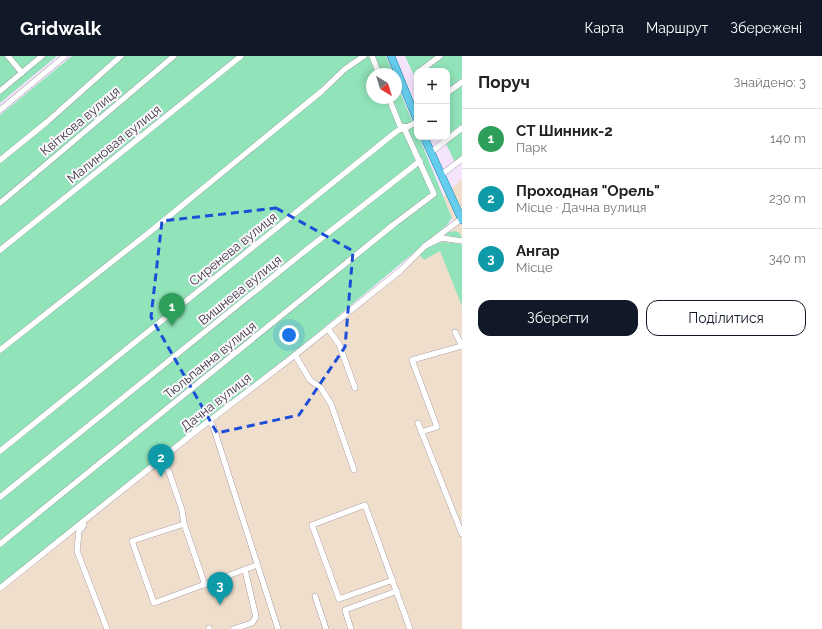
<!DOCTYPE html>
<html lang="uk">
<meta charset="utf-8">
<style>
:root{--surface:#fff;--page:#f6f6f6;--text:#222;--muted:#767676;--line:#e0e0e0;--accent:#111827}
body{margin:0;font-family:Raleway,sans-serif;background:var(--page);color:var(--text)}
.controls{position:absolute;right:12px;top:12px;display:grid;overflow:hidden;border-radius:8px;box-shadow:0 2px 10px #0003}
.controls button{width:36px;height:36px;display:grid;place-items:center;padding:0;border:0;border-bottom:1px solid var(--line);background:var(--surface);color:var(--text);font:20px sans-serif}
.compass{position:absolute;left:366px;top:12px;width:36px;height:36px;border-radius:50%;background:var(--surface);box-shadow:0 2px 10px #0003;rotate:142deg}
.you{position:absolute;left:289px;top:279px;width:14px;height:14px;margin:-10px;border:3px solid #fff;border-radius:50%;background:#1a73e8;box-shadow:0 0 0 6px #1a73e833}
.badge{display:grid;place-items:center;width:26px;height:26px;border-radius:50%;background:var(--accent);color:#fff;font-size:13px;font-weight:700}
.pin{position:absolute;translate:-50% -33px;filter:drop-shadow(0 1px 2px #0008)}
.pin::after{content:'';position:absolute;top:21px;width:14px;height:12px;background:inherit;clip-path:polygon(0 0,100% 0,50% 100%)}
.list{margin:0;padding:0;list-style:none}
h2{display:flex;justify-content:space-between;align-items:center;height:52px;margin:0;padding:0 16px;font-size:17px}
h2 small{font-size:13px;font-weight:400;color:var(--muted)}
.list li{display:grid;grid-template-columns:26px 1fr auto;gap:12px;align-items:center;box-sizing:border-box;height:60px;padding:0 16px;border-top:1px solid var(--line)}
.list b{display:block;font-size:15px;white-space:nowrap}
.list p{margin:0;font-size:13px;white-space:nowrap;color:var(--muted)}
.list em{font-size:13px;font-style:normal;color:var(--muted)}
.actions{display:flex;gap:8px;padding:12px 16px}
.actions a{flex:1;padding:9px 0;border:1px solid var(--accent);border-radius:12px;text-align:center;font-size:14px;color:var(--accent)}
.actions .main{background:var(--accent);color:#fff}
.map{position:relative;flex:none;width:462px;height:573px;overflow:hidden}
header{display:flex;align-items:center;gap:24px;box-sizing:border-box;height:56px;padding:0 20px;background:var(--accent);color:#fff}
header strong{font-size:19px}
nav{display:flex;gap:22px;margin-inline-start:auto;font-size:14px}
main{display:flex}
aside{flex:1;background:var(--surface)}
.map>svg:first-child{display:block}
.industrial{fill:#f0decd}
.green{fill:#91e4b9}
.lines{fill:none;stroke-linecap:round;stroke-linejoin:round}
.minor-casing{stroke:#7f6f86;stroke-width:6}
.major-casing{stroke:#1683aa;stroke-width:8}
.minor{stroke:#fff;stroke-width:5.5}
.major{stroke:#66cdee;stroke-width:7}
.marked{fill:none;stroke:#1d4ed8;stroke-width:3;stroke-dasharray:8 5;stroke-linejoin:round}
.labels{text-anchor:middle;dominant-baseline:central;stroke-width:4;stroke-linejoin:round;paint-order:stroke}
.street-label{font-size:13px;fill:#3e3741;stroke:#faf7fc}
</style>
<header>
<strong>Gridwalk</strong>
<nav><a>Карта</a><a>Маршрут</a><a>Збережені</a></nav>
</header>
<main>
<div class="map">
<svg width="462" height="573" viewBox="0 0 462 573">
<rect width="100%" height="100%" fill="#f6e4fd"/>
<!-- industrial -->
<polygon class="industrial" points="462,123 462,573 0,573 0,534 454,167 443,140"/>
<!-- green -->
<g class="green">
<polygon points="0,0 57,0 0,47"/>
<polygon points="72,0 386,0 393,18 372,18 372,42 396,42 396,26 417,77 417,81 419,81 452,162 447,169 314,280 0,532 0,59"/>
<polygon points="405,0 462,0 462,101 455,107 443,81 447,81 447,15 417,15 417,26"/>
<polygon points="455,175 460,177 462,183 448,181 445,177"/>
<polygon points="441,186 462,188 462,250 440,195 424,204 419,198 428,190"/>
</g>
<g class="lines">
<!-- minor casing -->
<g class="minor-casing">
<g id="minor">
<polyline points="8,0 22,17"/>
<polyline points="372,0 379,18"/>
<polyline points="420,15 440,0"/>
<polyline points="0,35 42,0"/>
<polyline points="447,37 462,26"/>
<polyline points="389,42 400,70 407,71 417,66"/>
<polyline points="0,54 65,0"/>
<polyline points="431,96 462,72"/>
<polyline points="0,104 47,66 121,0"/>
<polyline points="441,119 462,103"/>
<polyline points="0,147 56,100 174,0"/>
<polyline points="461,163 425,190 442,182 462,185"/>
<polyline points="0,194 241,0"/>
<polyline points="328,273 339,288 355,332"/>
<polyline points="0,294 151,175 322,35 345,13 364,0"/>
<polyline points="295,299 310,324 321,332 331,348 354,414"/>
<polyline points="209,365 213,370 278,573"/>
<polyline points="418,367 462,478"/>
<polyline points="421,376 437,371 412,304 462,290 455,276"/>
<polyline points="0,395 397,75 407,71 405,74 434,138 393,169 0,488"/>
<polyline points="161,403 169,416 182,454 184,468 205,529"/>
<polyline points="0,441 305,195 420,105"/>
<polyline points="184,468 132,485 154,547 257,509"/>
<polyline points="84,469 79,475 77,495 107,573"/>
<polyline points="393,524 339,543 312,469 365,449 410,573"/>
<polyline points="0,532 196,375 295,299 401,214 425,190"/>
<polyline points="315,540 326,573"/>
<polyline points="209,572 209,573"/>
<polyline points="233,573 252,567 256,561 245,514"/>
<polyline points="351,573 345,554 397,535"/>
</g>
</g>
<!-- major casing -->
<g class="major-casing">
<g id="major">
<polyline points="391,0 417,64"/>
<polyline points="424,81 462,164"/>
</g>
</g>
<!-- minor -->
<use href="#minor" class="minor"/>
<!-- major -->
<use href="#major" class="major"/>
</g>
<!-- marked area -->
<path class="marked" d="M276 152 353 195 345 291 299 359 217 377 151 261 162 165Z"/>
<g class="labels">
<!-- street labels -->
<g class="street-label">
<text transform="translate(80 65) rotate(-40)">Квіткова вулиця</text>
<text transform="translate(114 88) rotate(-39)">Малиновая вулиця</text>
<text transform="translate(233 193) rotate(-39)">Сиренева вулиця</text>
<text transform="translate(240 234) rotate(-39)">Вишнева вулиця</text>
<text transform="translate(210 304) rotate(-39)">Тюльпанна вулиця</text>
<text transform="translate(216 346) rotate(-38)">Дачна вулиця</text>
</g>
</g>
</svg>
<div class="controls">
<button>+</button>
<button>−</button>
</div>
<svg class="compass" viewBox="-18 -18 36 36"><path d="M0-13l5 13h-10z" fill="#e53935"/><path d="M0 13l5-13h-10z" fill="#767676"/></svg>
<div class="you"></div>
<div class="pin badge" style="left:172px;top:270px;background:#2e9e5b">1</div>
<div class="pin badge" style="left:161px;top:421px;background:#0f9aa8">2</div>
<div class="pin badge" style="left:220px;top:549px;background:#0f9aa8">3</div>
</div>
<aside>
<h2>Поруч<small>Знайдено: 3</small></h2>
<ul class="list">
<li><span class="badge" style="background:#2e9e5b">1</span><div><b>СТ Шинник-2</b><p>Парк</p></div><em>140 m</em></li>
<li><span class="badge" style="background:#0f9aa8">2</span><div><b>Проходная &quot;Орель&quot;</b><p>Місце · Дачна вулиця</p></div><em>230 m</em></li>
<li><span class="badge" style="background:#0f9aa8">3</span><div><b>Ангар</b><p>Місце</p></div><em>340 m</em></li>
</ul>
<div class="actions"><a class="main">Зберегти</a><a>Поділитися</a></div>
</aside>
</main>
